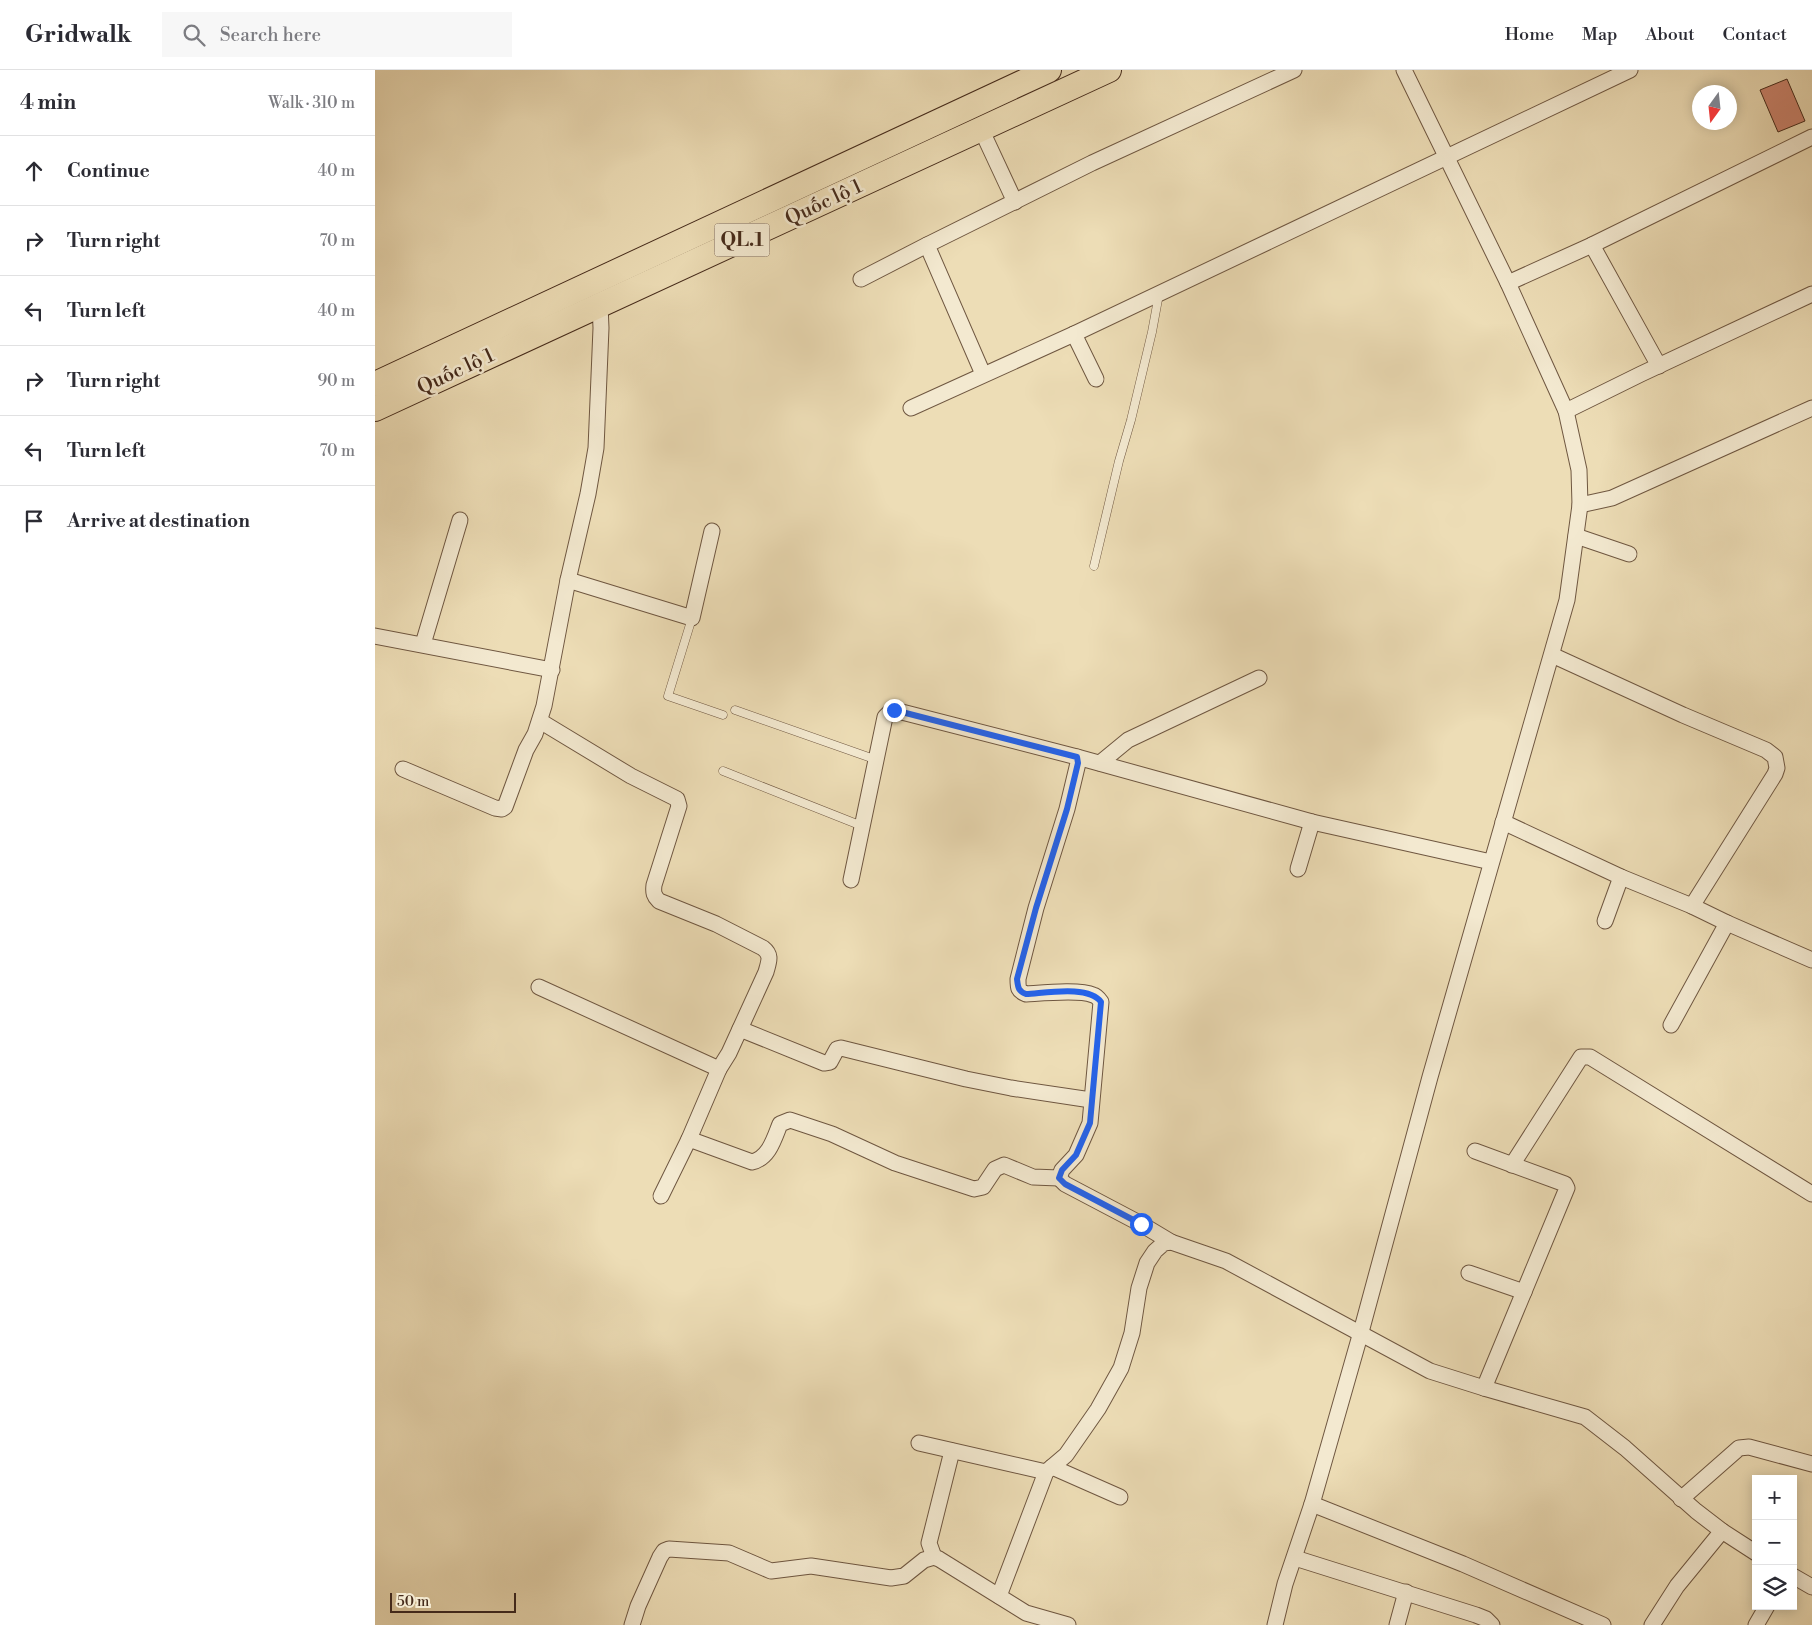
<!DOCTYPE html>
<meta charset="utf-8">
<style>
:root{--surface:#fff;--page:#f7f7f7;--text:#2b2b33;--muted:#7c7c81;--line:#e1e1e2}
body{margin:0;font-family:"Libre Bodoni",serif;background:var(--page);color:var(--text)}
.controls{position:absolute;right:15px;bottom:15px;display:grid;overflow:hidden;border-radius:0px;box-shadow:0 2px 12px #0003}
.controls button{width:45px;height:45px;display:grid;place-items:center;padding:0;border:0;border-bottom:1px solid var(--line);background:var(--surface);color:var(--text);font:25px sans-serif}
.compass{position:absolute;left:1317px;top:15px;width:45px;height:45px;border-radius:50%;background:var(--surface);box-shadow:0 2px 12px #0003;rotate:195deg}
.scale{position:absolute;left:15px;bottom:12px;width:126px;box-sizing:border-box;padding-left:5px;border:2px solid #452a1a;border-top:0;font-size:14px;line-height:18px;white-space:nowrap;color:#452a1a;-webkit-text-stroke:4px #f3e9d0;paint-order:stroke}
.stop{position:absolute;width:15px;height:15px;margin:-11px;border:4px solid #2563eb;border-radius:50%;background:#fff}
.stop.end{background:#2563eb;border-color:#fff;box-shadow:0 1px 5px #0008}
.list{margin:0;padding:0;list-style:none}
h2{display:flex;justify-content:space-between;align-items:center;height:65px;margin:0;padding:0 20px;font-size:21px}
h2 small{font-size:16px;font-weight:400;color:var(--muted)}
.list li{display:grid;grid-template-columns:32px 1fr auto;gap:15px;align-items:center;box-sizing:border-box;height:70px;padding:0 20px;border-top:1px solid var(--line)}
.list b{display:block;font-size:19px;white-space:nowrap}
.list em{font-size:16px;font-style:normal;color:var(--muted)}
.icon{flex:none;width:28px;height:28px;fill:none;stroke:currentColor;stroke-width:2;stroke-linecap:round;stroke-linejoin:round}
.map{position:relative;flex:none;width:1437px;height:1555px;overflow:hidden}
header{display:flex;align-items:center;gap:30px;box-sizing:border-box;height:70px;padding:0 25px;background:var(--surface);border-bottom:1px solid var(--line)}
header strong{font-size:24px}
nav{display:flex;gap:28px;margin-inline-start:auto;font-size:18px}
.search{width:350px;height:45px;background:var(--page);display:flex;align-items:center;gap:12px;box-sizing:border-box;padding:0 18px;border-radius:0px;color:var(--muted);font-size:19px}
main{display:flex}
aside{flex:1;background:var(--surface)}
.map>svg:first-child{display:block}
.building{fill:#cc846e;stroke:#452a1a}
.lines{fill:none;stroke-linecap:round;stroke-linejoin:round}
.service-casing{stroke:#6f5741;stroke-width:9}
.minor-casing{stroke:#6f5741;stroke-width:17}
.trunk-casing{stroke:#452a1a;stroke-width:26}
.service{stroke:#f3e9d0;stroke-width:8}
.minor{stroke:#f3e9d0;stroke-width:15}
.trunk{stroke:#edddb6;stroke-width:24}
.route{stroke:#2563eb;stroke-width:6}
.labels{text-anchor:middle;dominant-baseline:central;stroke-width:5;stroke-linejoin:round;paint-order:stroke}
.shield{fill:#f3e9d0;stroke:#796351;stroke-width:1}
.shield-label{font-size:19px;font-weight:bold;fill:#452a1a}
.street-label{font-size:20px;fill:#452a1a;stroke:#f3e9d0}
</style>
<header>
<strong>Gridwalk</strong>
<div class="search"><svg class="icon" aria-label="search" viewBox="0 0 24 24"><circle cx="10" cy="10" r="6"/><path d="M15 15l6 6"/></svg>Search here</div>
<nav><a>Home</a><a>Map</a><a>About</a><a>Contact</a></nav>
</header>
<main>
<aside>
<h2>4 min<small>Walk · 310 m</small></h2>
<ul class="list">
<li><svg class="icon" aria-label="ahead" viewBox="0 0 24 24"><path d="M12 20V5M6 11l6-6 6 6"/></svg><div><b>Continue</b></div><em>40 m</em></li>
<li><svg class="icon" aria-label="right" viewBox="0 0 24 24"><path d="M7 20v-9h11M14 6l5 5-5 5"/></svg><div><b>Turn right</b></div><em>70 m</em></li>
<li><svg class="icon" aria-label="left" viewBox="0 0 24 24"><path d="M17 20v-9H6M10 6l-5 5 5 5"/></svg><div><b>Turn left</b></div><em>40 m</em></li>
<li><svg class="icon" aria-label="right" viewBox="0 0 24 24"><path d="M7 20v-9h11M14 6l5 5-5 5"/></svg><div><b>Turn right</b></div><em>90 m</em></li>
<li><svg class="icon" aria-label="left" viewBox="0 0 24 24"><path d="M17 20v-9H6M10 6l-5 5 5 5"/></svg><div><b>Turn left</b></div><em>70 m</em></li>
<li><svg class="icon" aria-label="arrive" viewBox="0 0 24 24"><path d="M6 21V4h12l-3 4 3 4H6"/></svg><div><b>Arrive at destination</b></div></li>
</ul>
</aside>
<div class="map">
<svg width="1437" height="1555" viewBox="0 0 1437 1555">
<rect width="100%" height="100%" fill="#edddb6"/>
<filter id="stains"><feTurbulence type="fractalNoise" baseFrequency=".004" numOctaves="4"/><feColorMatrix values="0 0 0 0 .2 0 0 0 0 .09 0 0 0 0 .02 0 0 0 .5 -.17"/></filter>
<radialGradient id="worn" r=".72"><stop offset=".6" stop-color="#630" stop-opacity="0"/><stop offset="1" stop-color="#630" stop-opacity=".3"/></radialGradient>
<!-- building -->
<polygon class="building" points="1412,9 1430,51 1403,62 1385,20"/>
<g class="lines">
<!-- service casing -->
<g class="service-casing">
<g id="service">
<polyline points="719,496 744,391 756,350 777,262 784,224"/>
<polyline points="317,548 293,626 348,645"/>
<polyline points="360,640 502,690"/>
<polyline points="348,701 487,756"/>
</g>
</g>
<!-- minor casing -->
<g class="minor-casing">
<g id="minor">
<polyline points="606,59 640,132"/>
<polyline points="1217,175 1284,296"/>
<polyline points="486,209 552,175"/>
<polyline points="1133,213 1217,175 1437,67"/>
<polyline points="699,264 721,309"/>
<polyline points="608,304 552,175 717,93 919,0"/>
<polyline points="536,338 699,264 1255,0"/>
<polyline points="1191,341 1266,304 1437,224"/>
<polyline points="1205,435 1237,428 1437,338"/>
<polyline points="1201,466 1254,484"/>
<polyline points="193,510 317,548 337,461"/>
<polyline points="0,566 177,600"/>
<polyline points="48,574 85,450"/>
<polyline points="1177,585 1308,645 1391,680 1400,687 1402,698 1400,704 1317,836"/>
<path d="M702 687 703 693 692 739 661 838 643 909C643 918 643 921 651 924 667 923 705 919 718 925 722 926 724 929 726 932L715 1053 701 1085 687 1100 684 1108 690 1114 766 1154 796 1172"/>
<polyline points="725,693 753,670 884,608"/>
<polyline points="28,699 120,738 127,739 130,737 151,680 160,664 169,636 193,510 213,424 221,378 226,258 225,235"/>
<polyline points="1128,752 1246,807 1317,836 1352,853 1437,890"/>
<polyline points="923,799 937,752"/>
<polyline points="476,810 510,647 514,643 519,640 702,687 937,752 1116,792"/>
<polyline points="1230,851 1246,807"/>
<path d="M164 917 344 999 354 983 391 902C394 891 397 885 388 878L341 854 284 831C279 826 278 823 279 815L304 736 302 729 256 706 165 651"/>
<polyline points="1296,955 1352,853"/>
<polyline points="365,959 449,993 455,992 462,979 466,978 591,1009 636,1018 716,1030"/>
<path d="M314 1069 377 1092C394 1088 399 1069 405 1054L415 1050 457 1064 520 1093 599 1119 608 1117 620 1099 629 1095 658 1107 684 1108"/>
<polyline points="1100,1081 1190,1114 1192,1118 1109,1318"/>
<polyline points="1137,1095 1206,987 1215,987 1437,1124"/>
<polyline points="286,1126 314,1069 344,999"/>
<polyline points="1094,1203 1149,1222"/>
<polyline points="544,1373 671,1402"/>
<polyline points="677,1397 745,1427"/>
<polyline points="1306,1429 1364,1378 1374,1377 1437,1394"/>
<polyline points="937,1434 1088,1494 1228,1555"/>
<polyline points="559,1487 554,1473 577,1381"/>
<polyline points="920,1488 1101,1545 1111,1549 1117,1555"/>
<polyline points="1418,1506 1437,1517"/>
<polyline points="624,1526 671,1402 691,1385 723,1339 746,1298 757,1263 764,1218 772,1193 780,1181 789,1173 796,1172 851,1191 1055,1301 1109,1318 1210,1347 1250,1378 1321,1441 1347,1461 1381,1483"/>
<polyline points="257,1555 263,1536 285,1487 289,1481 294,1479 354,1483 396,1501 436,1496 516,1508 529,1506 549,1490 559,1487 564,1489 651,1543 693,1555"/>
<polyline points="900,1555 910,1514 937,1434 986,1262 1055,1007 1192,530 1205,435 1204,400 1191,341 1133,213 1029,0"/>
<polyline points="1022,1555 1031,1522"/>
<polyline points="1277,1555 1302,1516 1347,1461"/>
<polyline points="1381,1555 1392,1536"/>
</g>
</g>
<!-- trunk casing -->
<g class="trunk-casing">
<g id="trunk">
<polyline points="0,314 674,0"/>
<polyline points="0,339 734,0"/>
</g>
</g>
<!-- service -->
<use href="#service" class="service"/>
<!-- minor -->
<use href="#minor" class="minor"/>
<!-- trunk -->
<use href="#trunk" class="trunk"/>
</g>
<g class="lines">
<!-- route -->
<path class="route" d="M519 640 702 687 703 693 692 739 661 838 642 909C643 917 643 921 651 924 671 923 714 915 726 932L715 1053 701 1085 687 1100 684 1108 690 1114 766 1154"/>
</g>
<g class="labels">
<!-- shield labels -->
<rect class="shield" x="339.5" y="153.5" width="55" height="33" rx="4"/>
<g class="shield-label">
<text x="367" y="170">QL.1</text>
</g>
<!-- street labels -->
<g class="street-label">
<text transform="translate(449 133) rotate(-25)">Quốc lộ 1</text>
<text transform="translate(81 302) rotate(-25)">Quốc lộ 1</text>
</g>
</g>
<rect width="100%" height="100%" filter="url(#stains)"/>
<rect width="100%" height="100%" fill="url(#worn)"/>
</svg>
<div class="controls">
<button>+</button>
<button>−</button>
<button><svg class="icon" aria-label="layers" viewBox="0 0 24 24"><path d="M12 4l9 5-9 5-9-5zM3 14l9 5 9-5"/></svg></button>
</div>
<svg class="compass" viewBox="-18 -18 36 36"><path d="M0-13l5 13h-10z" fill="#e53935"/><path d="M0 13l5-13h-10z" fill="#7c7c81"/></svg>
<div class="scale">50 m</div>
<div class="stop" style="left:766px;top:1154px"></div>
<div class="stop end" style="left:519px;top:640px"></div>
</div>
</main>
